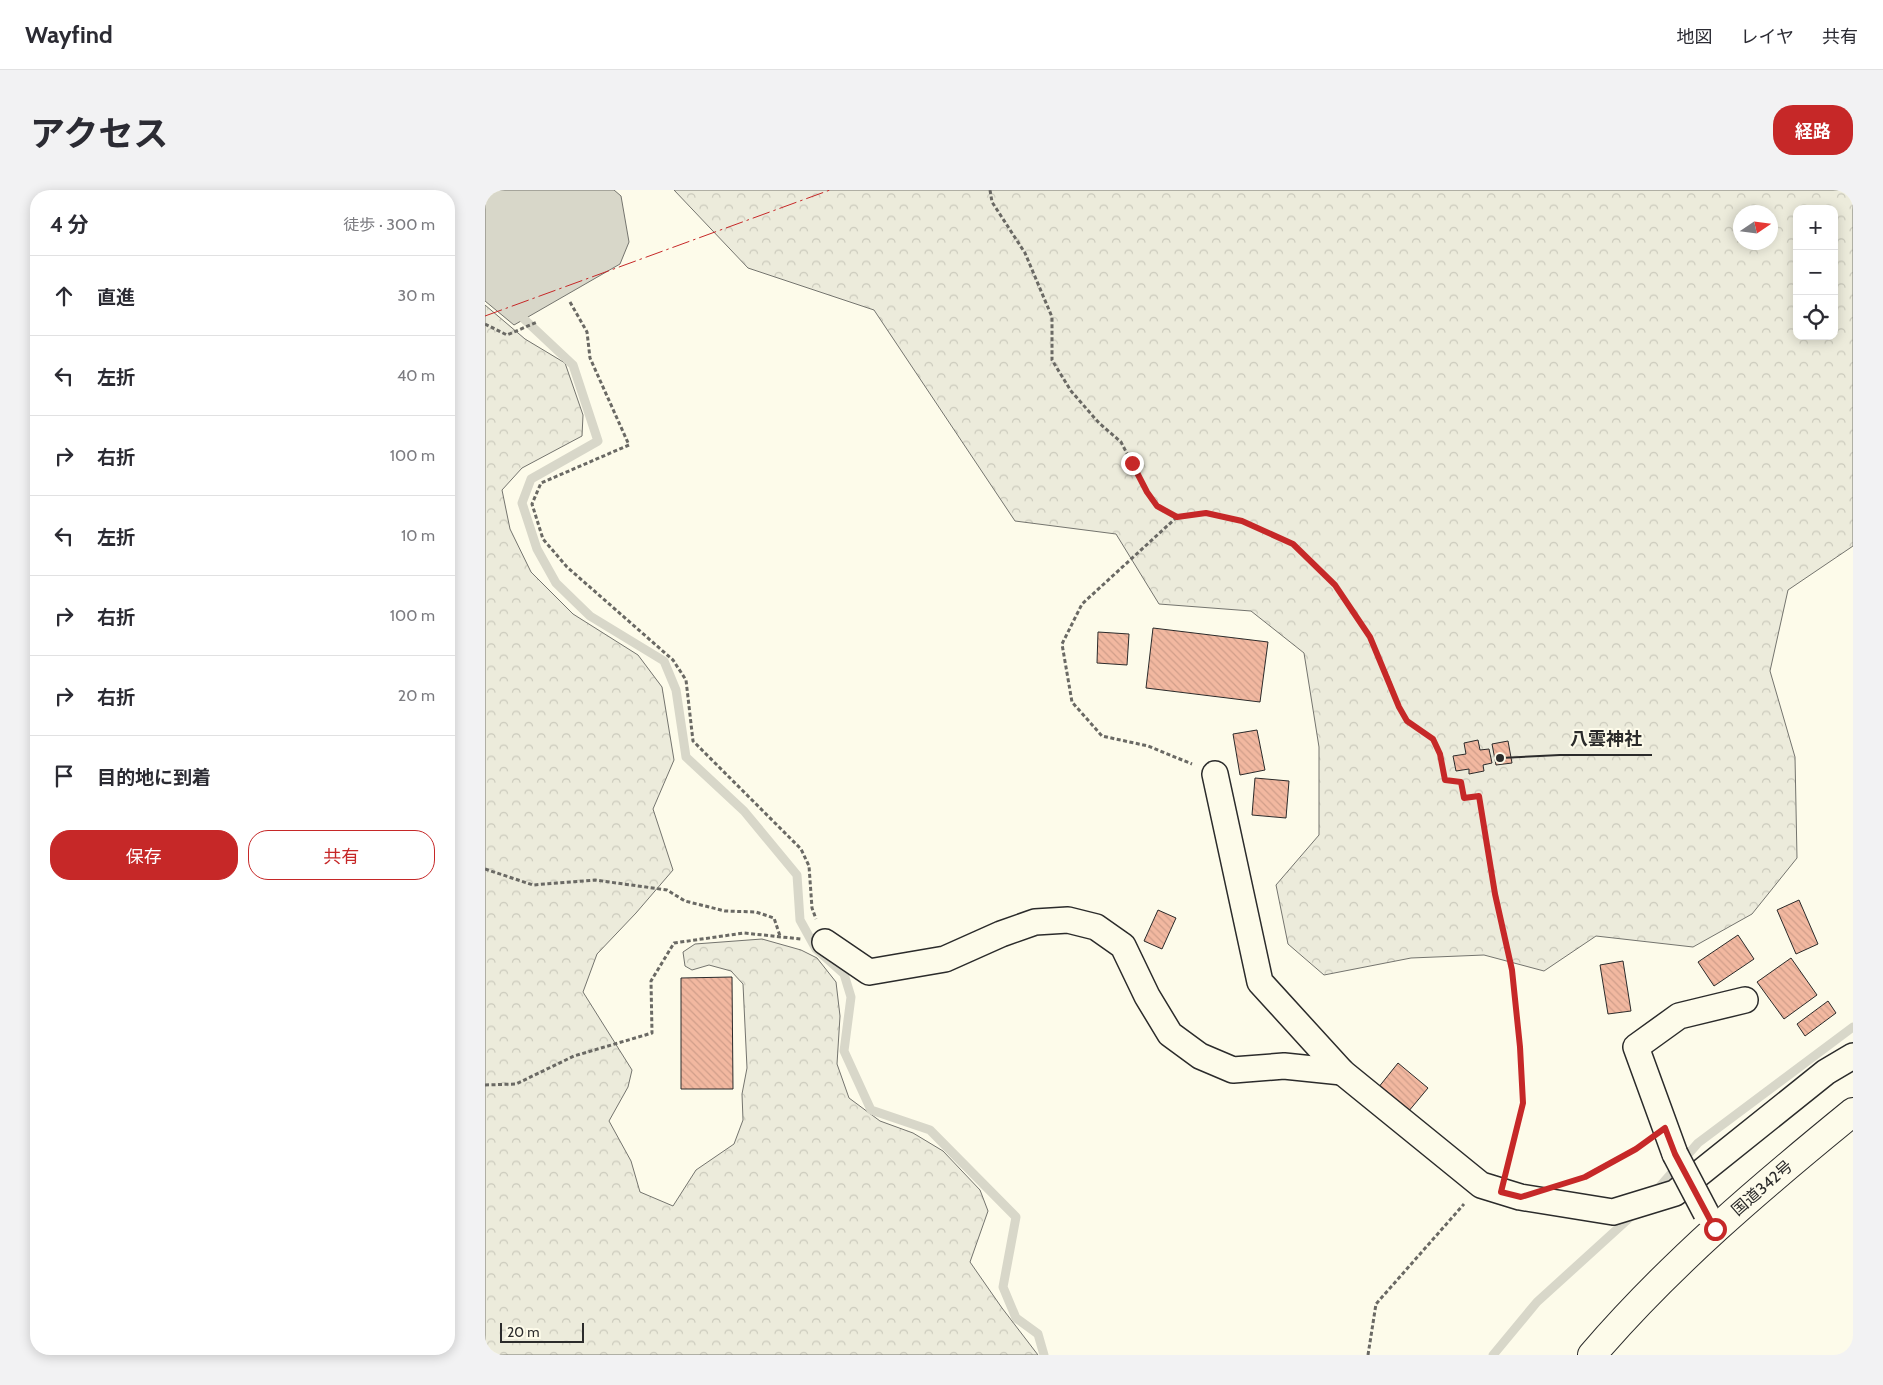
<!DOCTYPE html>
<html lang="ja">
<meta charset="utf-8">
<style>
:root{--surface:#fff;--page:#f2f2f3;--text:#2b2b33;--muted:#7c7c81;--line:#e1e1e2;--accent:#c62828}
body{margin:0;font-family:Cabin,"Noto Sans JP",sans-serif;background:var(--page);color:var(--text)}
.controls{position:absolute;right:15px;top:15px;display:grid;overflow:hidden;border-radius:10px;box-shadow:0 2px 12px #0003}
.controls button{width:45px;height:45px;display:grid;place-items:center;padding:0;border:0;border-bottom:1px solid var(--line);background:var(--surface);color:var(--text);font:25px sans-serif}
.compass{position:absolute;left:1248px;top:15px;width:45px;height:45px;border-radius:50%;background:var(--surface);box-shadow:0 2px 12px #0003;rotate:77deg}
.scale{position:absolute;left:15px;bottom:12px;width:84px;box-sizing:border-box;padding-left:5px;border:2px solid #2b2b2b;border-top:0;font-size:14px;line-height:18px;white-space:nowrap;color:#2b2b2b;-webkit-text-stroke:4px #fdfbea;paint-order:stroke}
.stop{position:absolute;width:15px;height:15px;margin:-11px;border:4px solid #c62828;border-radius:50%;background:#fff}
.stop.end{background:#c62828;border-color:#fff;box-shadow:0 1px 5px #0008}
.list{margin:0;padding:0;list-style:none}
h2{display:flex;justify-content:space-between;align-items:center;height:65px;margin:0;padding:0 20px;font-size:21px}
h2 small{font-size:16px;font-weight:400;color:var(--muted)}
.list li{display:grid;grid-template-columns:32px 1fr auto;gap:15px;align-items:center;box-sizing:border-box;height:80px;padding:0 20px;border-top:1px solid var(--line)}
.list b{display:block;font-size:19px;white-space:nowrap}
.list em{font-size:16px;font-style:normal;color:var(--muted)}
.actions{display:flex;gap:10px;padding:15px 20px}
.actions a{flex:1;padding:11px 0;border:1px solid var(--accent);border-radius:20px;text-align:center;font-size:18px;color:var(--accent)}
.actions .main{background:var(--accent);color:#fff}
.icon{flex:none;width:28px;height:28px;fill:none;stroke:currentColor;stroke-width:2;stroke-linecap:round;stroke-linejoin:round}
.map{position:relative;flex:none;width:1368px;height:1165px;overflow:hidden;border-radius:20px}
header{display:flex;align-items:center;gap:30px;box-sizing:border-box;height:70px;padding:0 25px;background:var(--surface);border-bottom:1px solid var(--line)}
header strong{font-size:24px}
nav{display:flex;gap:28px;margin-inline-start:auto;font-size:18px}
.intro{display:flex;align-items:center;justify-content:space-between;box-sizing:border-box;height:120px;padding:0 30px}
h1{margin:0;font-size:35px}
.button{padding:12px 22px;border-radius:20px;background:var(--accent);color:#fff;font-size:18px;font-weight:700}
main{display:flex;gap:30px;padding:0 30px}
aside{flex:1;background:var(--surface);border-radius:20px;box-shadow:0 2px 12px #0003}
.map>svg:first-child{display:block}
.forest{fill:url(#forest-crowns);stroke:#74746e;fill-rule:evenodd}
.water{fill:#d8d7c9;stroke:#74746e}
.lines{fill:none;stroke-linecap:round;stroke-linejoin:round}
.stream{stroke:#d8d7c9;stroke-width:9}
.building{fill:url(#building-back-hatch);stroke:#2b2b2b}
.minor-casing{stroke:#2b2b2b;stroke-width:28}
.trunk-casing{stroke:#2b2b2b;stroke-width:30}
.path{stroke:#6a6964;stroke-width:3;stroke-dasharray:4 2.5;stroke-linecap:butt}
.minor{stroke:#fdfbea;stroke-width:25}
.trunk{stroke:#fdfbea;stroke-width:28}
.minor-bridge-casing{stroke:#2b2b2b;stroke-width:28;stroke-linecap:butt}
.minor-bridge{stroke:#fdfbea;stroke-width:25}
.power{stroke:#c62828;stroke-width:1;stroke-dasharray:18 4 2.5 4;stroke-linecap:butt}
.route{stroke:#c62828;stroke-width:6}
.labels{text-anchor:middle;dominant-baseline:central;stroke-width:4;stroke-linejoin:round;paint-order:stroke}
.street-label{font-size:16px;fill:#2b2b2b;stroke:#fdfbea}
.leader{fill:none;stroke:#2b2b2b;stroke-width:2}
.callout-dot{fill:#2b2b2b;stroke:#fdfbea;stroke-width:2}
.callout-label{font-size:18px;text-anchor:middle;font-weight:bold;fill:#2b2b2b;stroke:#fdfbea;stroke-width:4;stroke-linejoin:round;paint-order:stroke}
</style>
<header>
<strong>Wayfind</strong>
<nav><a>地図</a><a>レイヤ</a><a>共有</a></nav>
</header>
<div class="intro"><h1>アクセス</h1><a class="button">経路</a></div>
<main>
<aside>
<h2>4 分<small>徒歩 · 300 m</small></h2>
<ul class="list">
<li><svg class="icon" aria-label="ahead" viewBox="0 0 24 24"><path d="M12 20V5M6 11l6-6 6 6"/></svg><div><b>直進</b></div><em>30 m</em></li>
<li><svg class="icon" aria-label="left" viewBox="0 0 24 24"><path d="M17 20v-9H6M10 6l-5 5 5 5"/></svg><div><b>左折</b></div><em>40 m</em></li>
<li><svg class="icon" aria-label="right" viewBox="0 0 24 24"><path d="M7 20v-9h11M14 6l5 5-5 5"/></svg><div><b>右折</b></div><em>100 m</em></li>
<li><svg class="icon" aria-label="left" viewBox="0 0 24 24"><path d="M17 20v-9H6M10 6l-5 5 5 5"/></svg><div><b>左折</b></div><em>10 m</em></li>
<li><svg class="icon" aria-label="right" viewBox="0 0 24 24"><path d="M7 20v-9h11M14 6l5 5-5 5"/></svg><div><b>右折</b></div><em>100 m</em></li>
<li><svg class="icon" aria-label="right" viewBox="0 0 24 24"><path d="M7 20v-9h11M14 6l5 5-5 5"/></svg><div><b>右折</b></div><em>20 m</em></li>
<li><svg class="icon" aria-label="arrive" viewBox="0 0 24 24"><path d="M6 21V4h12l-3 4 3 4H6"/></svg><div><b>目的地に到着</b></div></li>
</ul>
<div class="actions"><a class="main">保存</a><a>共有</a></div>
</aside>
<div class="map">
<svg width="1368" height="1165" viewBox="0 0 1368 1165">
<defs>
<pattern id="forest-crowns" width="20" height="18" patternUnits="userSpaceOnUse" patternTransform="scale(1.25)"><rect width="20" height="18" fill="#ecebdb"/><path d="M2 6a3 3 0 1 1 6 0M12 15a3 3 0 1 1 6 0" fill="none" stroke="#cbcabc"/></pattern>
<pattern id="building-back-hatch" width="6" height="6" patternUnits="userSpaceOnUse" patternTransform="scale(1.25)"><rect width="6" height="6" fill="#f2b8a0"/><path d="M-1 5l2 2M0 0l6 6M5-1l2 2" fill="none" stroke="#d09e8a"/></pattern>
</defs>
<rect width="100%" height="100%" fill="#fdfbea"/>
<!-- forest -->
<g class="forest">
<path d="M189 0H1368V356L1303 400 1285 481 1310 567 1312 668 1267 724 1208 757 1111 746 1059 781 999 765 926 768 839 785 803 754 791 695 834 645V557L819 463 766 421 674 414 631 344 530 331 389 120 263 78ZM1312 19H1349V146H1312ZM1256 22H1286V52H1256Z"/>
<polygon points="0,115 40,149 80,173 98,225 97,246 37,278 17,300 25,339 46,382 88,424 153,465 177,497 189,570 168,619 188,680 151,723 112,764 98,802 147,880 143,897 124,931 146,971 155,1002 188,1016 211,980 249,954 258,930 257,904 262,878 258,794 246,781 224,775 207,780 200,776 198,762 210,754 277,749 316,760 332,768 351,792 355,826 352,874 364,908 395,931 428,943 458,961 495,1000 503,1021 485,1072 517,1118 553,1165 0,1165"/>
</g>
<!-- water -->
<polygon class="water" points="0,0 129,0 136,6 144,52 135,74 29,135 0,111"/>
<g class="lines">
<!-- stream -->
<g class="stream">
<polyline points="39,129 88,175 113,251 46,289 37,313 52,359 71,393 105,426 179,471 191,500 201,567 259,621 312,685 315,730 331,759 359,784 366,807 359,861 386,920 445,940 531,1027 518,1097 531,1128 553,1144 559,1165"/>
<polyline points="1170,1002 1213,953 1368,837"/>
<polyline points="1008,1165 1052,1112 1151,1022"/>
</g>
</g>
<!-- building -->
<g class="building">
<polygon points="668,438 783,452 775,512 661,498"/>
<polygon points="613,442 644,444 642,475 612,473"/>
<polygon points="772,540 780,580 755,585 748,544"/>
<polygon points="993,550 995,560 1004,559 1007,573 998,575 999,581 984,584 984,579 971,581 968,566 981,564 979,553"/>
<polygon points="1023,551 1027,573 1011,575 1007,554"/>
<polygon points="770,588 804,591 801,628 767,625"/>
<polygon points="1314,710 1333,754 1311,764 1292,720"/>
<polygon points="673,720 691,728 677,759 659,751"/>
<polygon points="1253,745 1269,769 1229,796 1213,772"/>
<polygon points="1306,768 1332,805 1299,829 1272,792"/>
<polygon points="1138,771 1146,821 1123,824 1115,775"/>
<polygon points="247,787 248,899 196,899 196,788"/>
<polygon points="1343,811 1351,823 1320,846 1312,834"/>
<polygon points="913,873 943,898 923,922 893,898"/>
</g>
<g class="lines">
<!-- minor casing -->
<g class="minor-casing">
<g id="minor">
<polyline points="730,584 775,792 857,882 996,995 1035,1007 1128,1022 1190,1003 1341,882 1368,866"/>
<polyline points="340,752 384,782 460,769 516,744 550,732 583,730 611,737 638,756 662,806 685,844 715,866 748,880 799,876 857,882"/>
<polyline points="1190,964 1151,857 1194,826 1260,810"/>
</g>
</g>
<!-- trunk casing -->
<g class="trunk-casing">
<path id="trunk" d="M1107 1165C1185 1074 1276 997 1368 922"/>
</g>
<!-- path -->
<g class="path">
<polyline points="505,0 507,12 540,63 567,127 567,170 586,201 614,233 636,252 662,302 672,316 692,327 597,414 577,454 587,512 617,546 663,556 707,574"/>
<polyline points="85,112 102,142 105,168 144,255 56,293 47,314 58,349 82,377 188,470 201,490 208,551 316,659 324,676 327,718 331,729"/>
<polyline points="0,134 22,145 52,132"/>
<polyline points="692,327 721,323 757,331 808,354 827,371 850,395 885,447 903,487 914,517 922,531 948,549 955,564 960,590 976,592 979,608 994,606 1011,704 1027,780 1035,857 1038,913 1023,976"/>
<polyline points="0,679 48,695 110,690 182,700 200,711 240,721 271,722 289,728 295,746"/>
<polyline points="0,895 31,894 89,866 167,843 166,791 189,753 259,743 316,749"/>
<polyline points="1096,988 1158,954"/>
<polyline points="883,1165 891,1114 979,1014"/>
</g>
<!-- minor -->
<use href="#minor" class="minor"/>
<!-- trunk -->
<use href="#trunk" class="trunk"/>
<!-- minor-bridge casing -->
<g class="minor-bridge-casing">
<polyline id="minor-bridge" points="1190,964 1221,1023"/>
</g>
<!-- minor-bridge -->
<use href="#minor-bridge" class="minor-bridge"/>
<!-- power -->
<polyline class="power" points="0,126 345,0"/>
</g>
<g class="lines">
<!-- route -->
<polyline class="route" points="647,273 662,302 672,316 692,327 721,323 757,331 808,354 850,395 885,447 914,517 922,531 948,549 955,564 960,590 976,592 979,608 994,606 1010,704 1027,780 1035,857 1038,913 1016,1002 1036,1007 1100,987 1151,959 1180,938 1190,964 1230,1039"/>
</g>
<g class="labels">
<!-- street labels -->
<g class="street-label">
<text transform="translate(1277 998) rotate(-41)">国道342号</text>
</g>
</g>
<!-- callouts -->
<path class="leader" d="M1015 568L1075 565H1167"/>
<circle class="callout-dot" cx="1015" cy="568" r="5"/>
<g class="callout-label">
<text x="1121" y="555">八雲神社</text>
</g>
</svg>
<div class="controls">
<button>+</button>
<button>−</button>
<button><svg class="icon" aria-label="locate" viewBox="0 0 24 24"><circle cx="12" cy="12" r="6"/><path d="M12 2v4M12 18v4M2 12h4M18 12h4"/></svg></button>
</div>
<svg class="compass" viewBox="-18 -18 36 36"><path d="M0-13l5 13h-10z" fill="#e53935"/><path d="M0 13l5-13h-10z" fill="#7c7c81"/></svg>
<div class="scale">20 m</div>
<div class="stop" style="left:1230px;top:1039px"></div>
<div class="stop end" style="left:647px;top:273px"></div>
</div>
</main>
